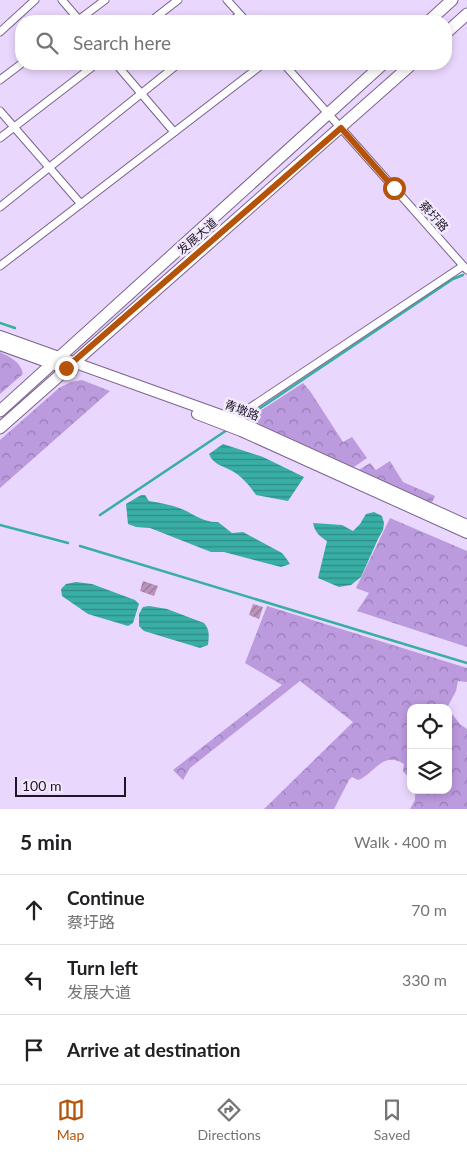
<!DOCTYPE html>
<meta charset="utf-8">
<style>
:root{--surface:#fff;--page:#f6f6f6;--text:#202124;--muted:#757577;--line:#e0e0e0;--accent:#b45309}
body{margin:0;font-family:Lato,"Noto Sans SC",sans-serif;background:var(--page);color:var(--text)}
.controls{position:absolute;right:15px;bottom:15px;display:grid;overflow:hidden;border-radius:10px;box-shadow:0 2px 8px #0003}
.controls button{width:45px;height:45px;display:grid;place-items:center;padding:0;border:0;border-bottom:1px solid var(--line);background:var(--surface);color:var(--text);font:25px sans-serif}
.scale{position:absolute;left:15px;bottom:12px;width:111px;box-sizing:border-box;padding-left:5px;border:2px solid #1e1526;border-top:0;font-size:14px;line-height:18px;white-space:nowrap;color:#1e1526;-webkit-text-stroke:4px #f2e9fd;paint-order:stroke}
.stop{position:absolute;width:15px;height:15px;margin:-11px;border:4px solid #b45309;border-radius:50%;background:#fff}
.stop.end{background:#b45309;border-color:#fff;box-shadow:0 1px 5px #0008}
.list{margin:0;padding:0;list-style:none}
h2{display:flex;justify-content:space-between;align-items:center;height:65px;margin:0;padding:0 20px;font-size:21px}
h2 small{font-size:16px;font-weight:400;color:var(--muted)}
.list li{display:grid;grid-template-columns:32px 1fr auto;gap:15px;align-items:center;box-sizing:border-box;height:70px;padding:0 20px;border-top:1px solid var(--line)}
.list b{display:block;font-size:19px;white-space:nowrap}
.list p{margin:0;font-size:16px;white-space:nowrap;color:var(--muted)}
.list em{font-size:16px;font-style:normal;color:var(--muted)}
.icon{flex:none;width:28px;height:28px;fill:none;stroke:currentColor;stroke-width:2;stroke-linecap:round;stroke-linejoin:round}
.map{position:relative;flex:none;width:467px;height:809px;overflow:hidden}
.search{position:absolute;background:var(--surface);box-shadow:0 2px 8px #0003;left:15px;right:15px;top:15px;height:55px;display:flex;align-items:center;gap:12px;box-sizing:border-box;padding:0 18px;border-radius:20px;color:var(--muted);font-size:19px}
.sheet{height:275px;background:var(--surface)}
nav{display:flex;justify-content:space-around;align-items:center;box-sizing:border-box;height:70px;border-top:1px solid var(--line);background:var(--surface);font-size:14px;color:var(--muted)}
nav a{display:grid;justify-items:center;gap:2px}
nav .on{color:var(--accent)}
.map>svg:first-child{display:block}
.forest{fill:url(#forest-crowns)}
.water{fill:url(#water-rules)}
.lines{fill:none;stroke-linecap:round;stroke-linejoin:round}
.stream{stroke:#38aea4;stroke-width:2.5}
.building{fill:url(#building-hatch)}
.street-casing{stroke:#79638e;stroke-width:9}
.secondary-casing{stroke:#79638e;stroke-width:12}
.primary-casing{stroke:#79638e;stroke-width:13}
.street{stroke:#fff;stroke-width:7}
.secondary{stroke:#fff;stroke-width:10}
.primary{stroke:#fff;stroke-width:11}
.route{stroke:#b45309;stroke-width:6}
.labels{text-anchor:middle;dominant-baseline:central;stroke-width:5;stroke-linejoin:round;paint-order:stroke}
.street-label{font-size:12px;fill:#1e1526;stroke:#f2e9fd}
</style>
<div class="map">
<svg width="467" height="809" viewBox="0 0 467 809">
<defs>
<pattern id="forest-crowns" width="20" height="18" patternUnits="userSpaceOnUse" patternTransform="scale(1.25)"><rect width="20" height="18" fill="#bc9ade"/><path d="M2 6a3 3 0 1 1 6 0M12 15a3 3 0 1 1 6 0" fill="none" stroke="#987cb4"/></pattern>
<pattern id="water-rules" width="6" height="5" patternUnits="userSpaceOnUse" patternTransform="scale(1.25)"><rect width="6" height="5" fill="#38aea4"/><path d="M0 2.5h6" fill="none" stroke="#2f8c85"/></pattern>
<pattern id="building-hatch" width="6" height="6" patternUnits="userSpaceOnUse" patternTransform="scale(1.25)"><rect width="6" height="6" fill="#bb94ba"/><path d="M-1 1l2-2M0 6l6-6M5 7l2-2" fill="none" stroke="#977897"/></pattern>
</defs>
<rect width="100%" height="100%" fill="#ead7fe"/>
<!-- forest -->
<g class="forest">
<path d="M0 352C10 357 21 362 23 374L0 394Z"/>
<polygon points="82,380 110,391 0,488 0,440 59,388 71,382"/>
<polygon points="303,383 310,391 343,442 352,437 367,458 351,469 245,421"/>
<polygon points="390,461 403,482 435,496 431,505 357,471 370,463 376,470"/>
<polygon points="390,518 467,551 467,647 357,611 369,593 356,588"/>
<path d="M267 606 467 668V682L458 681 456 691 447 708H411V780L403 771 404 764C382 750 375 774 358 780L352 777 349 780 334 809H264L353 722 300 681 190 768 183 780 173 770 282 685 245 663Z"/>
<polygon points="448,709 460,724 467,729 467,809 410,809 415,800 415,790 448,790"/>
</g>
<!-- water -->
<g class="water">
<path d="M223 444 263 457 304 477 288 501 256 495C250 486 243 478 234 472 224 466 213 465 209 454Z"/>
<path d="M141 495H145L149 501C161 503 173 505 184 510 195 515 205 523 218 522L232 533 243 532 282 553 286 558 290 564 281 567 224 552H211L150 528 136 527 128 524 126 504Z"/>
<path d="M374 512 382 516 384 523 383 530 378 539 361 577 351 585 339 587 318 578 327 541C319 536 315 532 313 523L342 525 353 531 360 524 366 514Z"/>
<polygon points="76,582 92,584 135,600 139,604 133,623 128,626 88,614 62,596 61,589 66,584"/>
<path d="M149 606 167 609 204 623C210 630 209 636 208 645L200 648 144 631 139 626V614L143 607Z"/>
</g>
<g class="lines">
<!-- stream -->
<g class="stream">
<polyline points="0,323 15,328"/>
<polyline points="244,419 453,279 463,275"/>
<polyline points="100,515 227,430"/>
<polyline points="0,525 68,543"/>
<polyline points="80,546 467,663"/>
</g>
</g>
<!-- building -->
<g class="building">
<polygon points="143,581 158,586 154,596 140,591"/>
<polygon points="253,604 263,607 259,619 249,615"/>
</g>
<g class="lines">
<!-- street casing -->
<g class="street-casing">
<g id="street">
<polyline points="62,0 80,21"/>
<polyline points="227,0 246,21"/>
<polyline points="77,21 105,0"/>
<polyline points="151,21 178,0"/>
<polyline points="231,21 240,15"/>
<polyline points="0,32 35,0"/>
<polyline points="116,64 174,132"/>
<polyline points="284,64 467,270"/>
<polyline points="0,80 21,64"/>
<polyline points="0,111 81,204"/>
<polyline points="0,138 96,64"/>
<polyline points="0,207 178,64"/>
<polyline points="0,266 263,64"/>
<polyline points="233,419 463,266"/>
</g>
</g>
<!-- secondary casing -->
<g class="secondary-casing">
<g id="secondary">
<polyline points="0,336 240,422 467,525"/>
<polyline points="0,345 72,371"/>
<polyline points="197,414 241,431 467,533"/>
</g>
</g>
<!-- primary casing -->
<g class="primary-casing">
<g id="primary">
<polyline points="429,21 452,0"/>
<polyline points="446,33 467,14"/>
<polyline points="0,411 383,64"/>
<polyline points="0,428 412,64"/>
</g>
</g>
<!-- street -->
<use href="#street" class="street"/>
<!-- secondary -->
<use href="#secondary" class="secondary"/>
<!-- primary -->
<use href="#primary" class="primary"/>
</g>
<g class="lines">
<!-- route -->
<polyline class="route" points="66,368 341,128 394,188"/>
</g>
<g class="labels">
<!-- street labels -->
<g class="street-label">
<text transform="translate(434 216) rotate(48)">蔡圩路</text>
<text transform="translate(197 236) rotate(-41)">发展大道</text>
<text transform="translate(242 410) rotate(21)">青墩路</text>
</g>
</g>
</svg>
<div class="controls">
<button><svg class="icon" aria-label="locate" viewBox="0 0 24 24"><circle cx="12" cy="12" r="6"/><path d="M12 2v4M12 18v4M2 12h4M18 12h4"/></svg></button>
<button><svg class="icon" aria-label="layers" viewBox="0 0 24 24"><path d="M12 4l9 5-9 5-9-5zM3 14l9 5 9-5"/></svg></button>
</div>
<div class="scale">100 m</div>
<div class="stop" style="left:394px;top:188px"></div>
<div class="stop end" style="left:66px;top:368px"></div>
<div class="search"><svg class="icon" aria-label="search" viewBox="0 0 24 24"><circle cx="10" cy="10" r="6"/><path d="M15 15l6 6"/></svg>Search here</div>
</div>
<section class="sheet">
<h2>5 min<small>Walk · 400 m</small></h2>
<ul class="list">
<li><svg class="icon" aria-label="ahead" viewBox="0 0 24 24"><path d="M12 20V5M6 11l6-6 6 6"/></svg><div><b>Continue</b><p>蔡圩路</p></div><em>70 m</em></li>
<li><svg class="icon" aria-label="left" viewBox="0 0 24 24"><path d="M17 20v-9H6M10 6l-5 5 5 5"/></svg><div><b>Turn left</b><p>发展大道</p></div><em>330 m</em></li>
<li><svg class="icon" aria-label="arrive" viewBox="0 0 24 24"><path d="M6 21V4h12l-3 4 3 4H6"/></svg><div><b>Arrive at destination</b></div></li>
</ul>
</section>
<nav>
<a class="on"><svg class="icon" aria-label="map" viewBox="0 0 24 24"><path d="M3 6l6-2 6 2 6-2v14l-6 2-6-2-6 2zM9 4v14M15 6v14"/></svg>Map</a>
<a><svg class="icon" aria-label="directions" viewBox="0 0 24 24"><path d="M12 3l9 9-9 9-9-9zM9 14v-3h6M13 9l2 2-2 2"/></svg>Directions</a>
<a><svg class="icon" aria-label="saved" viewBox="0 0 24 24"><path d="M7 4h10v16l-5-4-5 4z"/></svg>Saved</a>
</nav>
